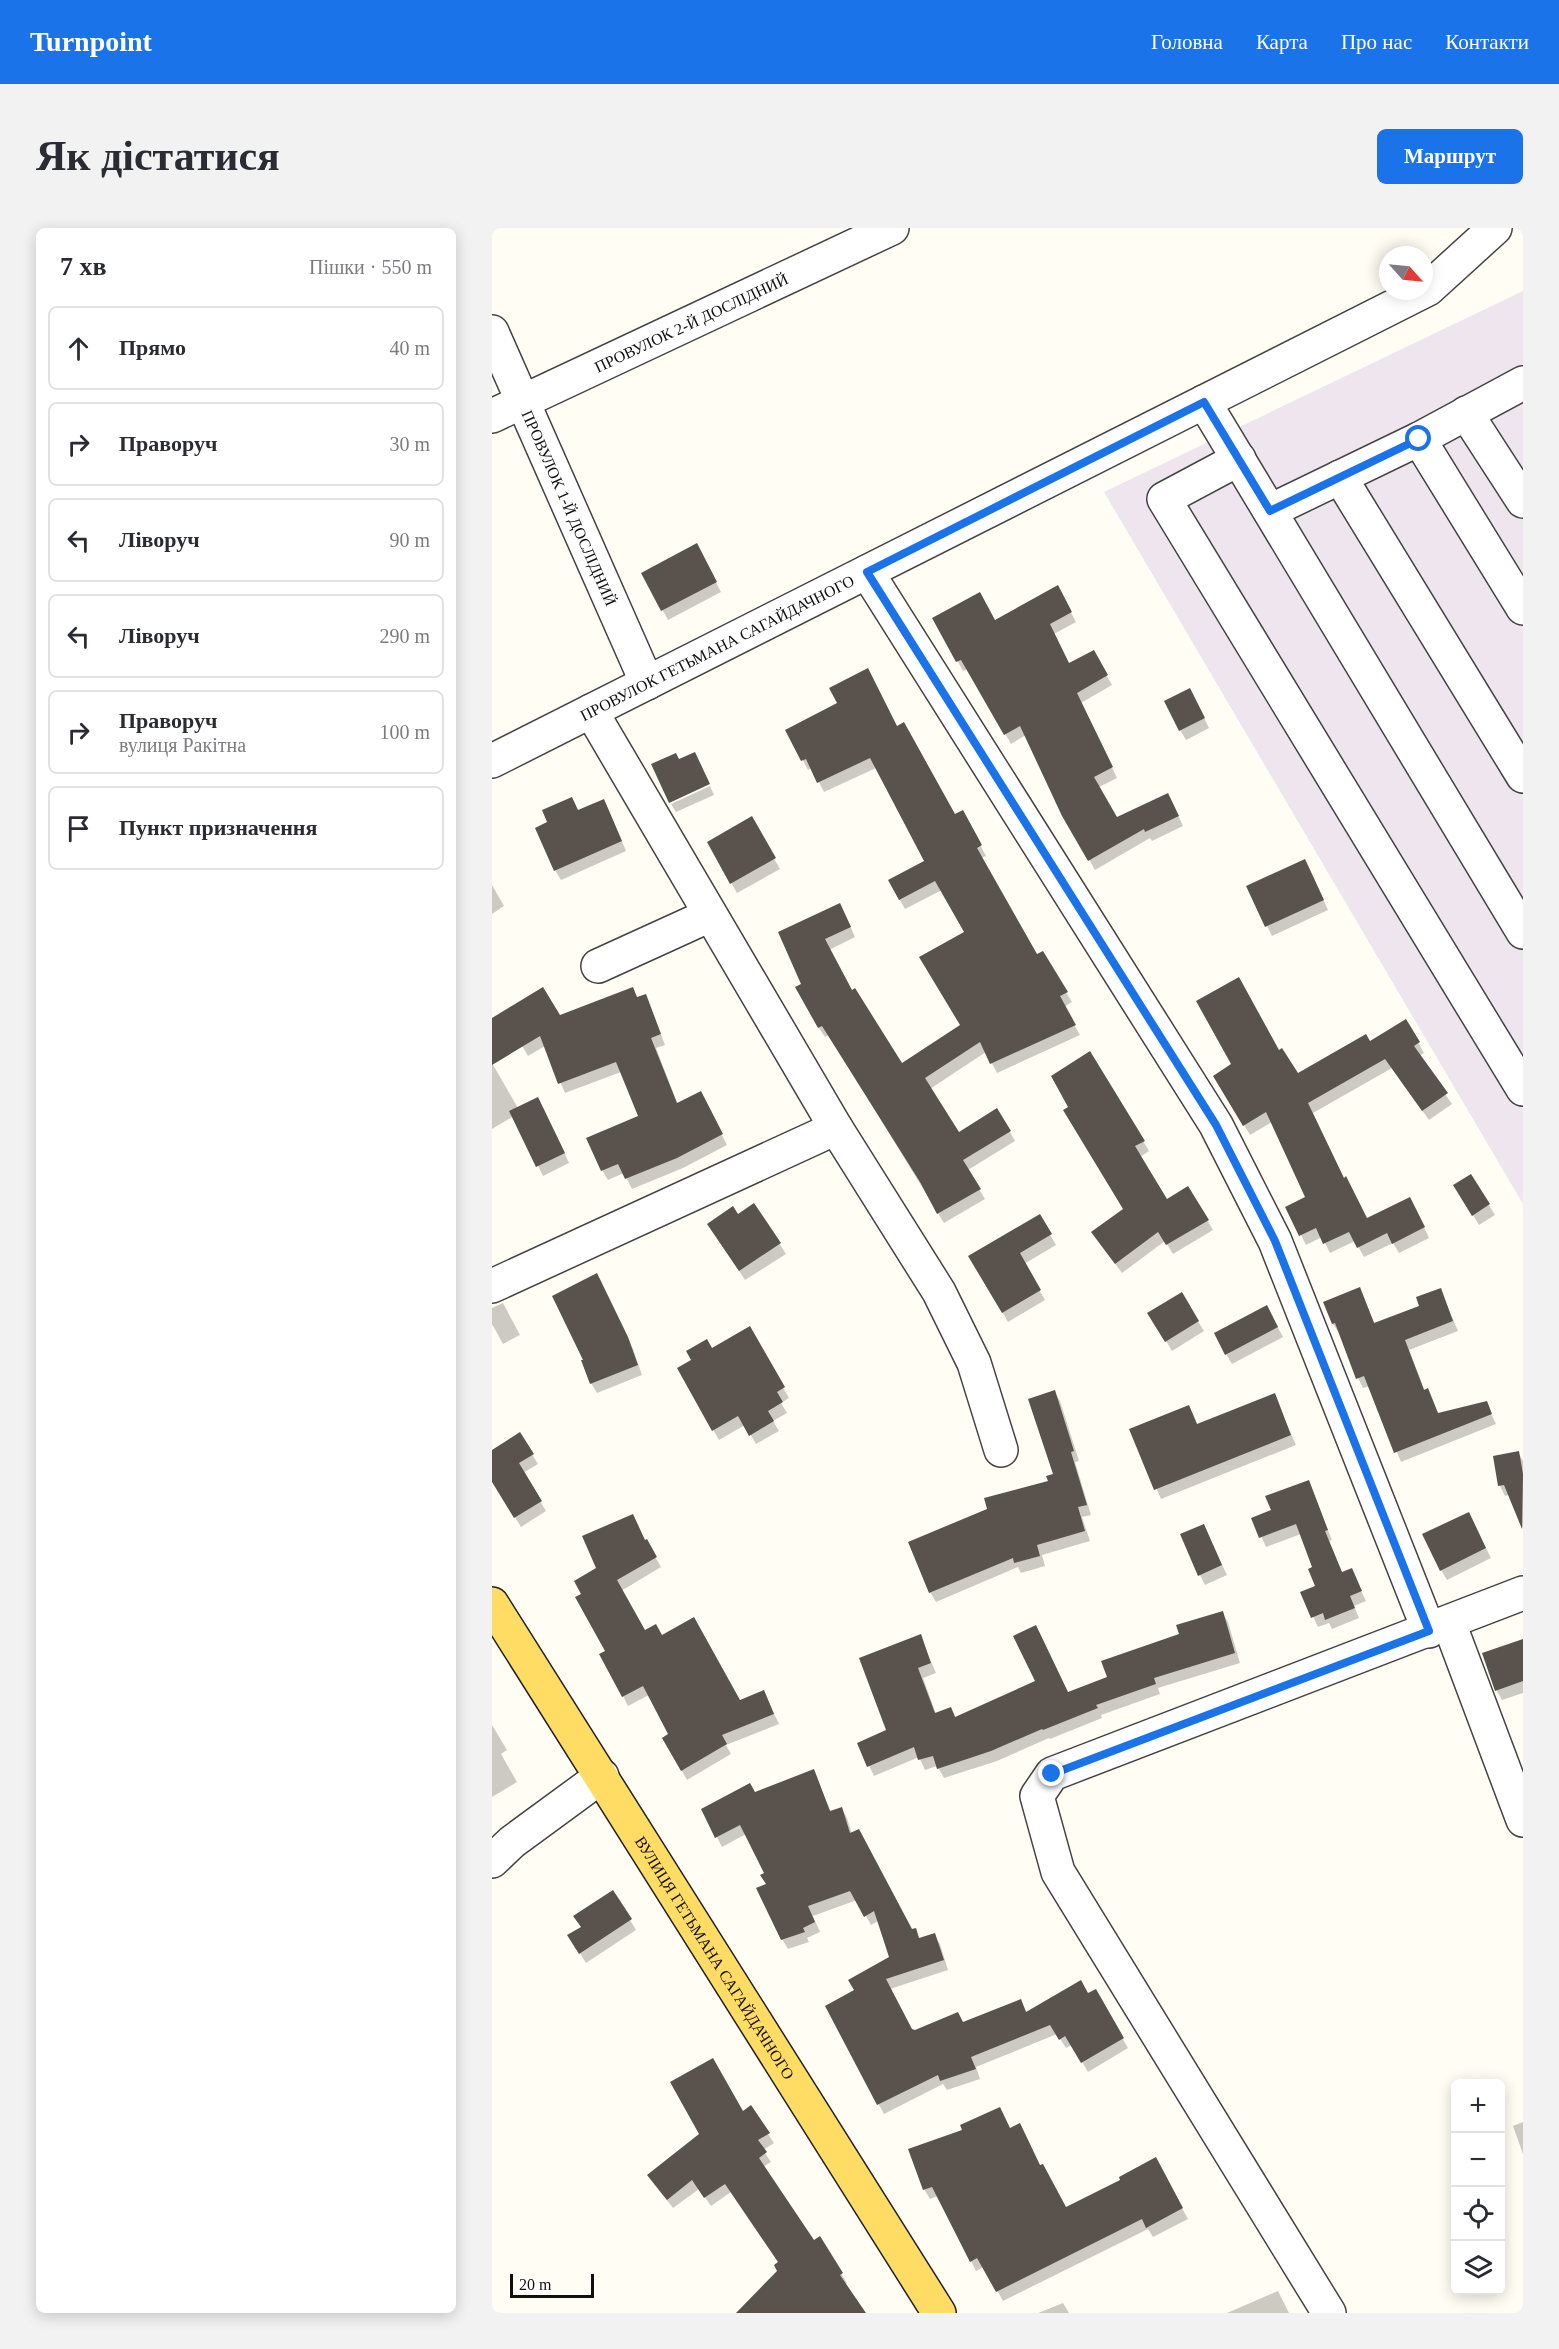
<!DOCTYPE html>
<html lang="uk">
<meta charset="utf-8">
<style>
:root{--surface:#fff;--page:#f2f2f3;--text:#2b2b33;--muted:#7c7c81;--line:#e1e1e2;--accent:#1a73e8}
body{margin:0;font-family:"Times New Roman",serif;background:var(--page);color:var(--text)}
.controls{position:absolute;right:18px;bottom:18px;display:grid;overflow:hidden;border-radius:9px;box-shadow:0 3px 15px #0003}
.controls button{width:54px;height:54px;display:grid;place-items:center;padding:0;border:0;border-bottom:2px solid var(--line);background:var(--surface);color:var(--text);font:30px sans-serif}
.compass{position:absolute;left:887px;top:18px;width:54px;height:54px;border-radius:50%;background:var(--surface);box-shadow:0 3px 15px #0003;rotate:117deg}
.scale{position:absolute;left:18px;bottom:15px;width:84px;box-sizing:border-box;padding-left:6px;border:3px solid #101010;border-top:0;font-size:16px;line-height:21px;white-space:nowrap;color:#101010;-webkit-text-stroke:4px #fff;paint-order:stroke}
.stop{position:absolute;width:18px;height:18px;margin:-14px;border:4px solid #1a73e8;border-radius:50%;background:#fff}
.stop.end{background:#1a73e8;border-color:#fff;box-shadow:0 2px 6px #0008}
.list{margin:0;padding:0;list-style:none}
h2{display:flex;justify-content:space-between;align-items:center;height:78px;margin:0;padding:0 24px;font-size:26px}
h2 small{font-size:20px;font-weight:400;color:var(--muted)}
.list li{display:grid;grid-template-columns:39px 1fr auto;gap:18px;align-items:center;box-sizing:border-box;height:84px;margin:0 12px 12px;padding:0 12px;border:2px solid var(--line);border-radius:9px}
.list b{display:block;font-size:22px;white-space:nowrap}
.list p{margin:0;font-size:20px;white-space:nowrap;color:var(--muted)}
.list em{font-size:20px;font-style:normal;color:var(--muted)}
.icon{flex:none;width:33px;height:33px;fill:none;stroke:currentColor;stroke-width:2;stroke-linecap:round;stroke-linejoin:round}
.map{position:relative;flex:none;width:1031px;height:2085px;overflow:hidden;border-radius:9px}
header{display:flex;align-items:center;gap:36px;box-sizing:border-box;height:84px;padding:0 30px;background:var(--accent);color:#fff}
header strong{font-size:28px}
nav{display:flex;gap:33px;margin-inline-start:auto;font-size:21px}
.intro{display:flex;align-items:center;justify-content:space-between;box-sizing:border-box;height:144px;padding:0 36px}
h1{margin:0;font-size:42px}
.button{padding:15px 27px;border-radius:9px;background:var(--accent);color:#fff;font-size:21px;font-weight:700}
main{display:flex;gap:36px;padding:0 36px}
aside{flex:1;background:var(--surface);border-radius:9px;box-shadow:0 3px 15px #0003}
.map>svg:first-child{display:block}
.industrial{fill:#eee5ef}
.shadow{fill:#0003}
.building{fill:#5a524c}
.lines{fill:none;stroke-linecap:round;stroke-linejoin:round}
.minor-casing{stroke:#434343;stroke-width:36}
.major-casing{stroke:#212121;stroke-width:36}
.minor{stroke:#fff;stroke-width:33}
.major{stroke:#ffdc64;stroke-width:33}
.route{stroke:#1a73e8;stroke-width:8}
.labels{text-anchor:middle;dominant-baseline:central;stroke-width:6;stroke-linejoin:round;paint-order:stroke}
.street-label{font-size:16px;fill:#101010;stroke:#fff}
</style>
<header>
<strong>Turnpoint</strong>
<nav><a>Головна</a><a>Карта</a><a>Про нас</a><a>Контакти</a></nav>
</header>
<div class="intro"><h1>Як дістатися</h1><a class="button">Маршрут</a></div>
<main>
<aside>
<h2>7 хв<small>Пішки · 550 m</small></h2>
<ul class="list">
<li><svg class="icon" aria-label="ahead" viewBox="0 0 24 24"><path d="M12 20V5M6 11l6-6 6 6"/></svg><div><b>Прямо</b></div><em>40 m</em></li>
<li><svg class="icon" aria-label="right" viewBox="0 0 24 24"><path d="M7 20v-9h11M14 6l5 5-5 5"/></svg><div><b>Праворуч</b></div><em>30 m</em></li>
<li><svg class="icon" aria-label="left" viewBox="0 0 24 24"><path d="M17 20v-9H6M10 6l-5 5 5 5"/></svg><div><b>Ліворуч</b></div><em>90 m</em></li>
<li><svg class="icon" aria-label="left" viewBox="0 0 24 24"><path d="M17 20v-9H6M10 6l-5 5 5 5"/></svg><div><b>Ліворуч</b></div><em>290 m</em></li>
<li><svg class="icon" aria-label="right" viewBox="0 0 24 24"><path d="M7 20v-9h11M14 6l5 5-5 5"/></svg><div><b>Праворуч</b><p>вулиця Ракітна</p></div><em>100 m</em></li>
<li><svg class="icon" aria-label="arrive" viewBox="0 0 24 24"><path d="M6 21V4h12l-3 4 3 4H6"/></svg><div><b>Пункт призначення</b></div></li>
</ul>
</aside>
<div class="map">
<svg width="1031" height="2085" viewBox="0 0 1031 2085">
<rect width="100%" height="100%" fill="#fffdf4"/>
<!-- industrial -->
<polygon class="industrial" points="1031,63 1031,976 612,264"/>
<!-- shadow -->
<g class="shadow">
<polygon points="210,327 229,364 176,392 151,346"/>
<polygon points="565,359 584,394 562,406 577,437 601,424 620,457 589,475 625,550 607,559 625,591 681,576 691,598 660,613 658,610 603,642 572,587 534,507 519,516 476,441 471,443 442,390 502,393"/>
<polygon points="703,472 717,500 694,512 688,502"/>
<polygon points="405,499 462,588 476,594 494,628 489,630 545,728 550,725 580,774 572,779 588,807 505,845 494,824 438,861 467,906 505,882 523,913 476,942 493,971 452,995 337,807 333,809 327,800 306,759 311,756 288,705 353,686 363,709 337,722 359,764 409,837 469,798 475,705 450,662 413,681 408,672 398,652 434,633 384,540 332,564 320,540 316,542 295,503"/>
<polygon points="218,558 222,567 184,584 179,576"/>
<polygon points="86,583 117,583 134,623 69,652 63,642"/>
<polygon points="259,590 288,641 245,665 217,615"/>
<polygon points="818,642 836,682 780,708 756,659"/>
<polygon points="0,657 12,678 0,686"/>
<polygon points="140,761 146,771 153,768 158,778 173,817 164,820 186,877 214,875 235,917 191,940 140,961 132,945 116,952 110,942 147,889 129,844 73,865 53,818 36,828 11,785 67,788"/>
<polygon points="914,793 932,825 927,828 960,876 937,892 900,840 821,885 852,951 875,992 923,980 937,1010 907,1025 901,1015 872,1029 863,1013 838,1025 830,1009 814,1017 809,1007 815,969 780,894 758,907 723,848 786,824 805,847 877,815"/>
<polygon points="598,825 657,923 648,929 675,973 696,960 721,1002 681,1026 673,1013 630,1045 607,1014 633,982"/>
<polygon points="0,835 26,880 51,880 77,935 51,948 22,888 0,901"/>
<polygon points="979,948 1003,987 987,997 969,967"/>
<polygon points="262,977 294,1026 253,1052 223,1006"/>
<polygon points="547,988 564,1017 532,1036 553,1072 516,1094 478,1028"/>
<polygon points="110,1057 141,1121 150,1147 105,1165 99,1155"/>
<polygon points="867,1060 883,1096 929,1079 948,1061 966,1103 917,1122 933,1163 935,1162 947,1187 994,1175 1004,1196 909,1234 878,1158 871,1160 866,1150 849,1105 847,1105 841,1096 833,1075"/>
<polygon points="689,1066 712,1103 680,1123 658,1086"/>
<polygon points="11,1075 28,1107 11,1116 0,1096 0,1080"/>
<polygon points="780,1089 791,1109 740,1136 734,1126"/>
<polygon points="257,1100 297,1170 289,1175 295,1185 281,1193 287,1203 264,1216 253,1197 227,1212 187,1141"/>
<polygon points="562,1164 568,1173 587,1233 583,1234 599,1287 590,1289 598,1313 550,1327 553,1338 529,1345 526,1339 444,1374 438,1364 563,1247"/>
<polygon points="782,1167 804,1217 669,1271 639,1202 697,1178 706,1198"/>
<polygon points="28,1207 46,1236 31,1245 54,1283 29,1299 0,1252 0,1223"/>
<polygon points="1026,1224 1031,1233 1031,1301 1017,1267 1013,1268 1008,1258 1003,1229"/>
<polygon points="816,1254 840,1312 837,1313 850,1345 859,1342 874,1373 862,1378 867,1390 840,1401 837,1395 826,1399 810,1365 825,1359 822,1340 809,1306 774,1319 761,1290 781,1283"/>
<polygon points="982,1296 999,1330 955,1352 949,1342"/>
<polygon points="712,1298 735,1347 713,1357 708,1347"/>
<polygon points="154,1313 169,1339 129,1363 152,1404 170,1409 247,1474 272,1464 287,1496 234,1517 239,1526 195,1552 172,1511 178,1507 157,1467 136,1478 131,1468 91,1366 106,1341 121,1325"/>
<polygon points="730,1385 736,1394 748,1435 666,1460 668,1466 609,1487 610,1490 558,1511 557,1510 505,1533 452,1550 445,1538 433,1542 427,1529 382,1548 367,1516 395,1503 428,1408 444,1445 431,1450 444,1486 459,1481 464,1490 577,1466 617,1449"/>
<polygon points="1031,1416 1031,1465 1010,1472 1005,1463 992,1426"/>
<polygon points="0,1497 15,1522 9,1526 25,1554 0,1569"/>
<polygon points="321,1543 339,1584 350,1581 355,1590 360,1606 420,1703 423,1702 428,1711 442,1707 448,1716 456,1742 398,1761 420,1803 471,1795 528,1772 535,1785 596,1767 603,1763 636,1820 596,1844 580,1817 574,1820 565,1806 484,1839 488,1851 455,1862 451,1856 392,1886 335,1779 364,1763 399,1730 386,1693 379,1697 365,1672 321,1688 328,1704 315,1710 317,1714 296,1721 290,1711 274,1645 254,1606 230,1619 211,1582 263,1566"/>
<polygon points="121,1664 144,1702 94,1735 83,1717 90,1700"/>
<polygon points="250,1885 276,1906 282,1915 271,1922 279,1934 271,1939 322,2014 327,2010 355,2055 353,2057 372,2085 269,2085 287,2043 287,2035 239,1964 219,1978 207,1961 181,1980 162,1956"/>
<polygon points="1031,1894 1031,1926 1021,1898"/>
<polygon points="518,1901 548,1939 574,1981 630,1953 663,1931 696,1991 661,2009 656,2001 511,2073 492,2039 484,2043 446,1968 438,1971 432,1961"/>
<polygon points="786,2063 797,2085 735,2085"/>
<polygon points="571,2075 577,2085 546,2085"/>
</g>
<!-- building -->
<g class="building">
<polygon points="205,315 225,354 169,383 149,345"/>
<polygon points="566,357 580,384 558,396 577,435 602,422 616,447 585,465 621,539 602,549 625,589 676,565 687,588 653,604 652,601 596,633 570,588 528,498 512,507 469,432 464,434 440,390 488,364 503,392"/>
<polygon points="376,440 405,498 412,494 463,586 471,582 490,617 485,620 545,726 551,723 576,764 568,768 584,797 498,836 488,814 433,850 467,904 505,880 519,903 471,932 489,961 445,986 428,954 330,798 326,800 303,759 309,756 286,704 348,675 359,699 333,711 360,762 363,760 410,835 468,797 427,729 472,704 443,653 407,672 396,652 432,633 378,530 325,555 314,531 309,533 293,502 345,475 337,460"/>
<polygon points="698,460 713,490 687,503 672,473"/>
<polygon points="203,524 218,556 177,575 159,536 184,525 187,531"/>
<polygon points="80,569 86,582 112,571 130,613 62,643 43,600 55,594 50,582"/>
<polygon points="260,588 284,630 238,656 215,614"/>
<polygon points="813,631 832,672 773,699 754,658"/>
<polygon points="747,749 787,822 790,820 806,845 874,806 878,813 914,791 928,814 922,818 956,865 930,883 893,831 816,875 852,950 854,948 875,990 918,969 933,999 900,1016 895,1005 865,1020 857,1004 831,1016 824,1000 807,1008 793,979 813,969 774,884 751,898 721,848 739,836 704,773"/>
<polygon points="51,759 68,787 141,759 145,769 154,766 169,806 159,810 185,875 209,863 231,906 185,930 133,951 126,936 109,943 94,910 146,888 124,834 66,856 48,808 0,837 0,790"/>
<polygon points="598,823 653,913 643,918 675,971 696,958 717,992 674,1017 666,1004 623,1036 599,1004 631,981 571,882 576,879 559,848"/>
<polygon points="46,869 73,925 44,939 17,883"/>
<polygon points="979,946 998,976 980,988 961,957"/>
<polygon points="262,975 289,1015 247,1043 215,996 241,978 246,986"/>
<polygon points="548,986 560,1006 528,1025 549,1062 510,1085 476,1028"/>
<polygon points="105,1045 136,1109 146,1137 98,1156 89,1132 91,1132 60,1068"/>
<polygon points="868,1059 882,1095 927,1078 924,1069 949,1060 961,1093 913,1112 932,1162 936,1160 946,1185 995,1173 1000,1186 902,1225 872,1148 864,1151 843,1095 840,1096 831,1074"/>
<polygon points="690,1064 707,1093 673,1114 655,1085"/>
<polygon points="775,1077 786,1099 733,1127 722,1105"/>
<polygon points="258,1098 293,1159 285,1164 291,1174 276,1183 282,1193 257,1208 246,1188 220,1203 185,1140 199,1132 194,1123 215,1111 220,1120"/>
<polygon points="563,1162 582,1223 579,1224 595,1277 586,1279 593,1303 545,1317 548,1328 522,1335 521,1330 437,1365 416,1314 495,1281 492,1270 556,1253 554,1248 561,1246 536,1171"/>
<polygon points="783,1165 799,1207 662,1262 637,1201 697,1177 705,1196"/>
<polygon points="28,1204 42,1226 27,1235 50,1273 22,1290 0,1254 0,1222"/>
<polygon points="1027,1223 1031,1246 1030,1301 1012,1257 1006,1258 1001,1228"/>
<polygon points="817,1252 836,1302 833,1303 850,1344 860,1340 870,1363 858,1368 863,1380 833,1392 831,1385 819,1390 808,1364 823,1358 816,1341 820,1339 804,1296 767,1310 759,1290 779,1282 773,1268"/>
<polygon points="977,1284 994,1320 948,1343 930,1306"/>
<polygon points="141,1286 153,1312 155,1311 165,1329 125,1352 153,1402 164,1396 170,1407 202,1389 248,1472 272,1462 282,1486 230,1507 235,1516 189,1543 170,1510 176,1506 151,1458 130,1469 107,1426 113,1423 83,1369 89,1366 82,1353 104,1340 90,1308"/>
<polygon points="712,1296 730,1337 706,1348 688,1306"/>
<polygon points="731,1383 743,1425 662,1450 664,1456 604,1477 606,1480 551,1502 550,1501 499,1523 445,1541 441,1528 426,1532 422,1519 375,1539 365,1515 394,1502 367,1430 429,1406 439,1435 426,1440 443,1485 459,1479 463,1489 543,1453 521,1408 544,1397 576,1464 615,1449 609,1433 687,1406 684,1397"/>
<polygon points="1031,1411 1031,1453 1003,1463 990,1425"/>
<polygon points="322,1541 338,1583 350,1579 358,1605 367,1601 420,1701 424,1700 427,1710 443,1705 452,1732 394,1751 420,1801 423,1802 466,1784 471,1794 529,1771 534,1784 589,1752 596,1765 604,1761 632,1810 589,1835 573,1808 567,1812 558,1797 479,1829 484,1841 448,1853 446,1847 385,1877 333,1778 362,1762 356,1752 397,1729 382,1683 372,1689 358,1663 316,1678 323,1694 311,1700 313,1704 289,1712 264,1660 274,1656 268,1647 272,1645 248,1597 223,1610 209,1581 258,1555 263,1564"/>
<polygon points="121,1662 140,1691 87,1726 75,1707 89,1699 81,1688"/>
<polygon points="221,1830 251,1883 259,1877 278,1905 266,1912 275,1924 267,1930 322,2012 328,2008 351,2045 348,2047 374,2085 244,2085 285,2043 282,2037 286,2034 233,1956 212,1970 200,1952 175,1972 155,1947 207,1906 178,1854"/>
<polygon points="508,1879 518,1900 528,1895 548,1937 551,1936 574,1979 628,1952 627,1949 664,1929 691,1980 654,2000 650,1991 504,2064 485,2030 478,2034 440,1959 431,1962 416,1921 470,1902 468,1897"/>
</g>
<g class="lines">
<!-- minor casing -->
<g class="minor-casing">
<g id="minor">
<path id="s1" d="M0 104 155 455"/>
<polyline points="712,174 1031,704"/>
<polyline points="974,185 1031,273"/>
<path id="s2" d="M0 188 400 0"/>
<polyline points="927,211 1031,380"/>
<polyline points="747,231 672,271 1031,861"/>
<polyline points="848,249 1031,548"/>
<polyline points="778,283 927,211 1031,155"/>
<polyline points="375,344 724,897 783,1013 937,1403"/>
<polyline points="99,483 344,900 447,1064 482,1135 509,1222"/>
<path id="s3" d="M0 533 936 61 1003 0"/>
<polyline points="106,738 218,687"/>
<polyline points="0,1058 344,900"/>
<polyline points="957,1395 1031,1592"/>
<polyline points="0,1633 20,1614 110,1548"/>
<polyline points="837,2085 566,1644 545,1568 560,1546 1031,1365"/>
</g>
</g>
<!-- major casing -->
<g class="major-casing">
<g id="major">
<path id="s4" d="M0 1376 447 2085"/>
</g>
</g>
<!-- minor -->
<use href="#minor" class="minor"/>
<!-- major -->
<use href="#major" class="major"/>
</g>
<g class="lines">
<!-- route -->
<polyline class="route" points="560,1546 937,1403 783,1013 724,897 375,344 712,174 778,283 927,211"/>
</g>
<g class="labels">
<!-- street labels -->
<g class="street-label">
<text stroke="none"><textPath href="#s2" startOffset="220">ПРОВУЛОК 2-Й ДОСЛІДНИЙ</textPath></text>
<text stroke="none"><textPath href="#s1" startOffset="192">ПРОВУЛОК 1-Й ДОСЛІДНИЙ</textPath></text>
<text stroke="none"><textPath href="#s3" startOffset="252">ПРОВУЛОК ГЕТЬМАНА САГАЙДАЧНОГО</textPath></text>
<text stroke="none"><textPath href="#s4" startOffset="418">ВУЛИЦЯ ГЕТЬМАНА САГАЙДАЧНОГО</textPath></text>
</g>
</g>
</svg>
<div class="controls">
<button>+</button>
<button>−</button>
<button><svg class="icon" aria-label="locate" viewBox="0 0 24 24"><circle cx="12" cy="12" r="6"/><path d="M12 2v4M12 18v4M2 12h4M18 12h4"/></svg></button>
<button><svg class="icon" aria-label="layers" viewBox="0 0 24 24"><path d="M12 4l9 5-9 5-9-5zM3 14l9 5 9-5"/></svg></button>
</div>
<svg class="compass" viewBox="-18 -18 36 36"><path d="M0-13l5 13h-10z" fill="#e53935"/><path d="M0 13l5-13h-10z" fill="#7c7c81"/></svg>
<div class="scale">20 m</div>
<div class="stop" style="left:927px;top:211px"></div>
<div class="stop end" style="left:560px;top:1546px"></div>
</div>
</main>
